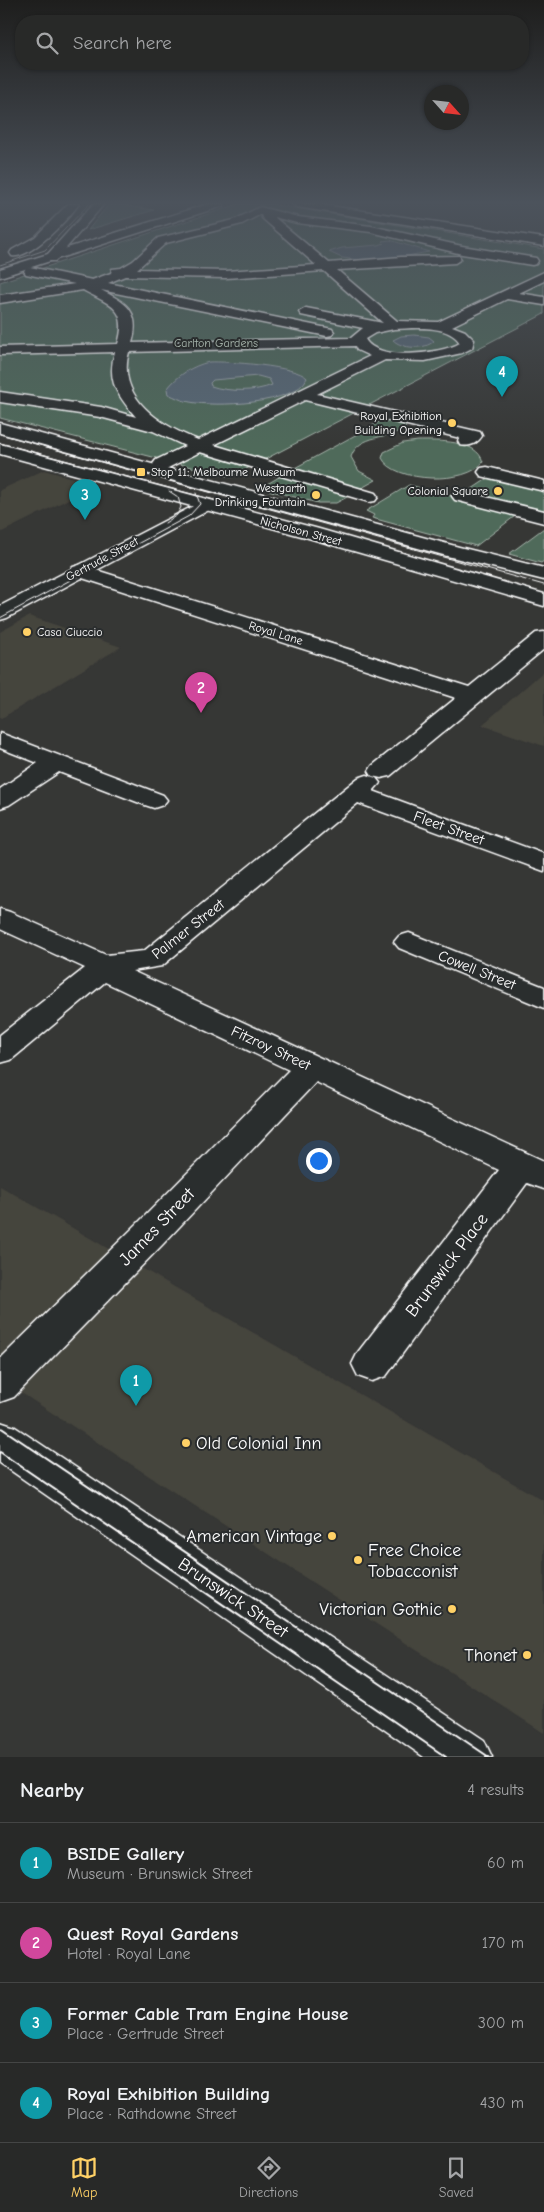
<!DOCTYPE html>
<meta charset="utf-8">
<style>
:root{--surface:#282928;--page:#303130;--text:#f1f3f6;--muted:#a5a6a8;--line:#444545;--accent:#ffd166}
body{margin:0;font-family:"Comic Neue",sans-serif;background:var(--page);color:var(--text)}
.compass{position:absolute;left:424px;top:85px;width:45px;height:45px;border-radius:50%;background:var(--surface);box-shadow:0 1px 4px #0004;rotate:117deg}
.you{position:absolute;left:318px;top:1160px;width:18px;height:18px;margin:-12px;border:4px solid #fff;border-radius:50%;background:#1a73e8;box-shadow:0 0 0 8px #1a73e833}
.badge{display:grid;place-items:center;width:32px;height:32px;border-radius:50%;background:var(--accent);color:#fff;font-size:16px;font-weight:700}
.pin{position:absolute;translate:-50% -41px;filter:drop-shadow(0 1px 2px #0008)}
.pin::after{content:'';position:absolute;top:26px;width:18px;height:15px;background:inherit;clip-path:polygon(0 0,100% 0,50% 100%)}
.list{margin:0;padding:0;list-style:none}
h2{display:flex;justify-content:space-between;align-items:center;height:65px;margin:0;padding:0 20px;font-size:21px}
h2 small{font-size:16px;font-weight:400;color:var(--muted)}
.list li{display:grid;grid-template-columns:32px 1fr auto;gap:15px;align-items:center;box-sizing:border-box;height:80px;padding:0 20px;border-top:1px solid var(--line)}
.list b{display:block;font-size:19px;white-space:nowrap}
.list p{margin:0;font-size:16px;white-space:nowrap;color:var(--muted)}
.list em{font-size:16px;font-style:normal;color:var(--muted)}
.icon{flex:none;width:28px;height:28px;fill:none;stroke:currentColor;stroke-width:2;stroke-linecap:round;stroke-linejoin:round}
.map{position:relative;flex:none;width:544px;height:1757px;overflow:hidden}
.search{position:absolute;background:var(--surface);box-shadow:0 1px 4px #0004;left:15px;right:15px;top:15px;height:55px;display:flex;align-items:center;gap:12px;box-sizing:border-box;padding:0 18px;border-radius:20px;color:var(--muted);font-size:19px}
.sheet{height:385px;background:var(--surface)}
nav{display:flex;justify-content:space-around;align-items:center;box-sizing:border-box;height:70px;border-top:1px solid var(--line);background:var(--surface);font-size:14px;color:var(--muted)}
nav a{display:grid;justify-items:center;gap:2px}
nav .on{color:var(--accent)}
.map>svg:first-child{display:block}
.built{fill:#45443d}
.green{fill:#4f6b5a;stroke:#a7b5ac}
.water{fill:#586774;stroke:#9ba4ac;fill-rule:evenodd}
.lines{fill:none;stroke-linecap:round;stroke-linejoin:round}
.street-casing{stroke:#fff;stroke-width:3}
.secondary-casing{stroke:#fff;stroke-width:3}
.primary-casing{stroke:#fff;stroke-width:3}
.street{fill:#2a2d2e;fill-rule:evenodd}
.secondary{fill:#2a2d2e;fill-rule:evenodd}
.primary{fill:#2a2d2e;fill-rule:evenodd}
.tram-far1{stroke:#fff;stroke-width:1}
.tram{stroke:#fff;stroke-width:2}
.poi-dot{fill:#ffd166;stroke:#2a2d2e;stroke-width:2}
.labels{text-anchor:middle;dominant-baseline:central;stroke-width:4;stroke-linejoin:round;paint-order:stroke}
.far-park-label{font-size:12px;fill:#a7b5ac;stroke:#2a2d2e}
.far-poi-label{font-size:12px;fill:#fff;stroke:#2a2d2e;text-anchor:end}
.far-street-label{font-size:12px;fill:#fff;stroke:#2a2d2e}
.street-label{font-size:15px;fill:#fff;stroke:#2a2d2e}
.near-street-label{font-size:18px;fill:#fff;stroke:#2a2d2e}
.near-poi-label{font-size:18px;fill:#fff;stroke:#2a2d2e;text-anchor:end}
</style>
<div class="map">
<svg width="544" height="1757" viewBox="0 0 544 1757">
<rect width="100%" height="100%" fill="#363735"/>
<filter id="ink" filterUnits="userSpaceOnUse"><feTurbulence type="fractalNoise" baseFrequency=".02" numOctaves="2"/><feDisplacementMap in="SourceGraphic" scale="10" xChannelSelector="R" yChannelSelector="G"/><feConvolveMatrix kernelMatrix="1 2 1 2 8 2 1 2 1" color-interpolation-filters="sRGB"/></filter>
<g filter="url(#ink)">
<!-- built -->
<g class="built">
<polygon points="44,470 97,485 0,533 0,490"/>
<polygon points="29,616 121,647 0,719 0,632"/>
<polygon points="544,671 544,746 482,725"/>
<polygon points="0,1186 544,1501 544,1733 0,1379"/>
</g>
<!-- green -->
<g class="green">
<polygon points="109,204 114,204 154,210 88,230"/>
<polygon points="239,204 270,204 544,249 544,314 231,477 0,418 0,282"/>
<path d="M383 420 404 424 406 427C390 440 359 433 351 457L359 471 376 480 358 490 291 470Z"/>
<path d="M418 441C437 441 477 439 483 462 468 485 394 483 382 458L384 452 403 443Z"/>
<polygon points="281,476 349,496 336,503 318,503 260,488"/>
<polygon points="490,477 544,490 544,515 463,495"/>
<polygon points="409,485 519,513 476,546 372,518 374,515 366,511"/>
<polygon points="544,528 544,561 541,563 509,554"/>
</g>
<!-- water -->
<g class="water">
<polygon points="390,240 429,252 395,258 360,260 342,258 329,252 342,248 379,245 384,243 382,241"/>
<path d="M414 335 429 337 434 341C425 350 402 349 393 340L401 336Z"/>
<path d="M209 362C226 361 297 366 307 378 296 405 214 407 190 402 182 401 175 397 168 394L167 389C178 375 192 366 209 362ZM258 376 269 379 272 385C256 392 228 392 211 386L210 383 213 380Z"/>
</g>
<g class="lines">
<!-- street casing -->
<g class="street-casing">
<g id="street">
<path d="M260 207 298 217 371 226 462 246 536 258 538 261 536 264 532 265 462 254 371 232 297 223 274 217 329 263 401 257 459 256 461 259 455 263 337 270 397 321 438 322 544 272V281L519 293 544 297V305L507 299 452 326 465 331 474 340 472 348 462 353 425 361 385 360 317 394 480 432 482 436C477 444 469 447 460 445L458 441 460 438 305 400 214 445 375 493 378 497 375 501 369 502 200 452 168 468H156L153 464 156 460 185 446 153 431 100 417 0 402V392L101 407 136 417C118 396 106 381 115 352L0 355V347L118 344C129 308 110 305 83 290L0 303V295L75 284 26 274 24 271 26 268 30 267 92 280 111 273 112 269 121 268 133 261 158 238 234 220ZM261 214 262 218 316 265 226 271 137 269 166 243 242 224ZM324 271 383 323 306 308 299 312 301 315 363 328 351 338 132 343C141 312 127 303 101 290L327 336 332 335 334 332 332 329 108 283 125 276 226 278ZM394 329C413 328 449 324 460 343 441 354 377 362 365 339L375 333ZM355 346 357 350 370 356 198 440C161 426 116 398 129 352Z"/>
<polygon points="487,467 544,481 544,491 481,476 478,472 481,468"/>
<polygon points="461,491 544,511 544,523 455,500 452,496 455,492"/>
<polygon points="80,565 469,687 536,633 544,632 544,649 390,776 381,778 372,776 369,771 372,766 456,698 73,575 70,571 73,567"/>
<polygon points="0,733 163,795 167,800 163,805 154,808 145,805 59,772 9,805 0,808 0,789 38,763 0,748"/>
<polygon points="367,775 376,778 380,783 373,791 544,854 544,871 358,803 162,966 132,971 544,1161 544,1189 527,1183 386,1376 372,1381 358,1376 352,1364 358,1352 499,1170 316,1082 163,1244 14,1397 0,1402 0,1359 137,1224 289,1070 105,982 11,1060 0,1063 0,1035 85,968 0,929 0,909 10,912 106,955 144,951 358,778"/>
<polygon points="409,933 544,987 544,1008 399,948 394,942 399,936"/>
</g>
</g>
<!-- secondary casing -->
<g class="secondary-casing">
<g id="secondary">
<path d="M68 204H79C69 218 30 260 12 256L10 253 12 250 35 237Z"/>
<polygon points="93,204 104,204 55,261 47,261 45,258 47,255"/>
<polygon points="292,204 317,204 544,238 544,246 297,207"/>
<polygon points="205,500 211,501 214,505 211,509 7,618 0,620 0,606"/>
<polygon points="0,1422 15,1427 484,1740 492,1757 424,1757 0,1463"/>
</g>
</g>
<!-- primary casing -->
<g class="primary-casing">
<g id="primary">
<polygon points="208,204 224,204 223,206 0,277 0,269"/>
<polygon points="0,423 459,547 544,568 544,580 447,556 0,433"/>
<polygon points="0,444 319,529 544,594 544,606 305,537 0,454"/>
</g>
</g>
<!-- street -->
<use href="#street" class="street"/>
<!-- secondary -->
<use href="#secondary" class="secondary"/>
<!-- primary -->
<use href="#primary" class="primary"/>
<!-- tram-far1 -->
<g class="tram-far1">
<polyline points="0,265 45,250 89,204"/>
<polyline points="0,434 544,585"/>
<polyline points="0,443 252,510"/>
<polyline points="165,523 177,515 181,507 178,497 169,491"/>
<polyline points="0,618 189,516 200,504 196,493"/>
</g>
<!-- tram -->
<g class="tram">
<polyline points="0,1427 489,1757"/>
<polyline points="0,1452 446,1757"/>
</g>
</g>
</g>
<!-- sky -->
<linearGradient id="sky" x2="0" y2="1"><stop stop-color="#1e1e1d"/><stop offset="0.45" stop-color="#4c535c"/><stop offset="1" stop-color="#4c535c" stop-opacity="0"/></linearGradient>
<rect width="544" height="450" fill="url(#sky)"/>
<!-- markers -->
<g class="poi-dot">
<circle cx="452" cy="423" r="5"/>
<rect x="136" y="467" width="10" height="10" rx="2.5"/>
<circle cx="498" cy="491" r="5"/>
<circle cx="316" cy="495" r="5"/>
<circle cx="27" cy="632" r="5"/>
<circle cx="186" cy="1443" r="5"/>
<circle cx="332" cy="1536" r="5"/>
<circle cx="358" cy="1560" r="5"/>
<circle cx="452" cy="1609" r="5"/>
<circle cx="527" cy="1655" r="5"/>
</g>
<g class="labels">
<!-- far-park labels -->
<g class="far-park-label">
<text x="216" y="343">Carlton Gardens</text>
</g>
<!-- far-poi labels -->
<g class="far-poi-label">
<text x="442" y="416">Royal Exhibition<tspan x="442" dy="14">Building Opening</tspan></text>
<text x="151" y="472" text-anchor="start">Stop 11: Melbourne Museum</text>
<text x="306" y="488">Westgarth<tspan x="306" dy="14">Drinking Fountain</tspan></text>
<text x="488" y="491">Colonial Square</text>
<text x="37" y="632" text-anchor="start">Casa Ciuccio</text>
</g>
<!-- far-street labels -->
<g class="far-street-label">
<text transform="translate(301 531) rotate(15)">Nicholson Street</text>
<text transform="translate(102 559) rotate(-28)">Gertrude Street</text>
<text transform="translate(276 633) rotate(17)">Royal Lane</text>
</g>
<!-- street labels -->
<g class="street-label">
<text transform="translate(449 828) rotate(20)">Fleet Street</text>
<text transform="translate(188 929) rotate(-38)">Palmer Street</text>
<text transform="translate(477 970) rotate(22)">Cowell Street</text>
<text transform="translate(271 1048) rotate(25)">Fitzroy Street</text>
</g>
<!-- near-street labels -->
<g class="near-street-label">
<text transform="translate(157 1227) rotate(-46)">James Street</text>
<text transform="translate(447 1265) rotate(-53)">Brunswick Place</text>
<text transform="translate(233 1598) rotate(34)">Brunswick Street</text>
</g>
<!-- near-poi labels -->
<g class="near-poi-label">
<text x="196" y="1443" text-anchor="start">Old Colonial Inn</text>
<text x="322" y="1536">American Vintage</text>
<text x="368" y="1550" text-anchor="start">Free Choice<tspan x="368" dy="21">Tobacconist</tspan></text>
<text x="442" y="1609">Victorian Gothic</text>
<text x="517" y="1655">Thonet</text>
</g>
</g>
</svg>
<svg class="compass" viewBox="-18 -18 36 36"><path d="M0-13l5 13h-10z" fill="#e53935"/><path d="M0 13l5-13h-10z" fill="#a5a6a8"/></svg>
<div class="you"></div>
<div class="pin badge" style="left:136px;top:1406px;background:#0f9aa8">1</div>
<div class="pin badge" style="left:201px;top:713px;background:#d1479c">2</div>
<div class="pin badge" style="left:85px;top:520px;background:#0f9aa8">3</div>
<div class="pin badge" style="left:502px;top:397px;background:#0f9aa8">4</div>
<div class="search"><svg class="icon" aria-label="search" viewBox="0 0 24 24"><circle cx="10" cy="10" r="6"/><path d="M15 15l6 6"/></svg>Search here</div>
</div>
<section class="sheet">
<h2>Nearby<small>4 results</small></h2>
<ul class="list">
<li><span class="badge" style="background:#0f9aa8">1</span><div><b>BSIDE Gallery</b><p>Museum · Brunswick Street</p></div><em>60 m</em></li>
<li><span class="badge" style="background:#d1479c">2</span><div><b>Quest Royal Gardens</b><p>Hotel · Royal Lane</p></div><em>170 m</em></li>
<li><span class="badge" style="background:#0f9aa8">3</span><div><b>Former Cable Tram Engine House</b><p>Place · Gertrude Street</p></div><em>300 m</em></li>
<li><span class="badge" style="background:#0f9aa8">4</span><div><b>Royal Exhibition Building</b><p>Place · Rathdowne Street</p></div><em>430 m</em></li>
</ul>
</section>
<nav>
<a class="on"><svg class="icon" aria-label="map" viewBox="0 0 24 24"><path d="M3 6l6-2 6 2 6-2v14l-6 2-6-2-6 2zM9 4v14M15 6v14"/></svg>Map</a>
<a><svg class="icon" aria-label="directions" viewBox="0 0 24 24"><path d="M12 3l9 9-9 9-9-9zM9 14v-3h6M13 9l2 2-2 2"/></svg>Directions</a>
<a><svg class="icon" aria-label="saved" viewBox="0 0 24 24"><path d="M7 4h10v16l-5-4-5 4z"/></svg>Saved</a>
</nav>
